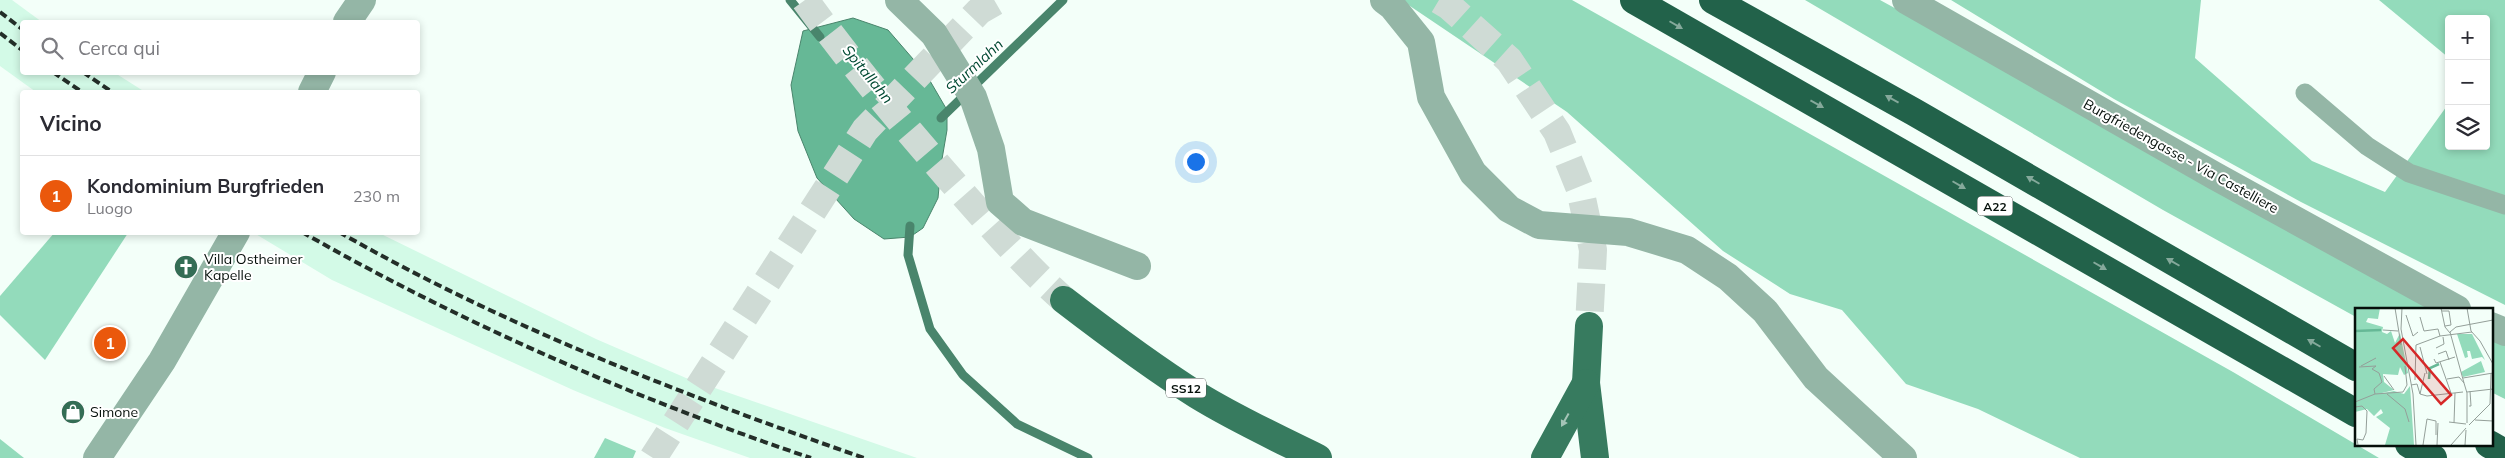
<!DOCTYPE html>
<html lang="it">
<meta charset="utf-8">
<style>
:root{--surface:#fff;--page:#f2f2f3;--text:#2b2b33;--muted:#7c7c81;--line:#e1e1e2;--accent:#ea580c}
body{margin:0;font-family:Mulish,sans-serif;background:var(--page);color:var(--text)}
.controls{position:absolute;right:15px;top:15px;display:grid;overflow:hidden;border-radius:5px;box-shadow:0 2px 8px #0003}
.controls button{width:45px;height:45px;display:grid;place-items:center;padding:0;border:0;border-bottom:1px solid var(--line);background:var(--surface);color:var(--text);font:25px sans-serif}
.you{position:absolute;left:1195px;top:161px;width:18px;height:18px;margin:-12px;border:4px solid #fff;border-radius:50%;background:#1a73e8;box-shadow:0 0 0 8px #1a73e833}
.badge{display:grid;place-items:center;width:32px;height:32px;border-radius:50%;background:var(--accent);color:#fff;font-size:16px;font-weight:700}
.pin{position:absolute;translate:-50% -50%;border:2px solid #fff;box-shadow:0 1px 5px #0006}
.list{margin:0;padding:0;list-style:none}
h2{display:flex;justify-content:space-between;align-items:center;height:65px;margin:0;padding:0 20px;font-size:21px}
h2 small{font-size:16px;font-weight:400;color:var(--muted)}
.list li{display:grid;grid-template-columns:32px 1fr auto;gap:15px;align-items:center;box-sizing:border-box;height:80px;padding:0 20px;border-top:1px solid var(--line)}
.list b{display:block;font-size:19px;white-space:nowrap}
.list p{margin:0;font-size:16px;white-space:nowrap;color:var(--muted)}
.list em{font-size:16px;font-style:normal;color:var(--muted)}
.icon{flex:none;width:28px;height:28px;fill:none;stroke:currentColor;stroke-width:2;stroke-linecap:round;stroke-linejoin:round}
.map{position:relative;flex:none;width:2505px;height:458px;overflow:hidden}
.search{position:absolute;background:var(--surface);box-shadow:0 2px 8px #0003;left:20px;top:20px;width:400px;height:55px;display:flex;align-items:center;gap:12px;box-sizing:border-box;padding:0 18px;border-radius:5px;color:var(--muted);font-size:19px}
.panel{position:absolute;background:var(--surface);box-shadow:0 2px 8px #0003;left:20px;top:90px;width:400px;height:145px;border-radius:5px}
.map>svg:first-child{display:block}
.built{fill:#d3fae7}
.green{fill:#93dbbb}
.water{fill:#66b896;stroke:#49856c}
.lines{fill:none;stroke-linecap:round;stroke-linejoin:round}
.stream{stroke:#49856c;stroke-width:9}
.primary-tunnel{stroke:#cfdbd5;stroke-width:28;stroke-dasharray:28 14;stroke-linecap:butt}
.lane{stroke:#94b6a6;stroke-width:19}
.street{stroke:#94b6a6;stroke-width:28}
.primary{stroke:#377b5f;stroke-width:28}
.highway{stroke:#22624a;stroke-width:28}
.rail{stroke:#232e28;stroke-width:4;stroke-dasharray:8 4;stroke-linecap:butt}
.oneway{fill:#85a99b}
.oneway2{fill:#a5c4b7}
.labels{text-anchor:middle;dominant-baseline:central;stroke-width:4;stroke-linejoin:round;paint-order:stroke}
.shield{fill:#fff;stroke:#505754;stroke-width:1}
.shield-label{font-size:12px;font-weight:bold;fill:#050f0a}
.street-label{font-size:14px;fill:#050f0a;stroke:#fff}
.poi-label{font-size:14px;fill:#050f0a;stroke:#fff;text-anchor:start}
.water-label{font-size:15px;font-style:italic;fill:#024a33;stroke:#fff}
.inset-river{fill:none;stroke:#66b896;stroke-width:2.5}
.inset-road{fill:none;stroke:#949f99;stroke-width:1}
.view{fill:#d62828;fill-opacity:0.15;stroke:#d62828;stroke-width:2.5}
.inset-edge{fill:none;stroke:#050f0a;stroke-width:2.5}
</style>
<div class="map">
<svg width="2505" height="458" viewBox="0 0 2505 458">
<rect width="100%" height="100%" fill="#f3fff9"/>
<!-- built -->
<g class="built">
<polygon points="0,0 12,0 42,22 22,22 22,72 115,73 145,92 36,92 0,66"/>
<polygon points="254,233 379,233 596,339 686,378 917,458 750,458 665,428 573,390 332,280"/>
</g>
<!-- green -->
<g class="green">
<polygon points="1401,0 1572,0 2233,372 2379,458 2080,458 1978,409 1906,384 1842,310 1790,294 1723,251 1567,112"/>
<polygon points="1805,0 1880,0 2445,309 2356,309 2356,317 2163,210"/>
<polygon points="1951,0 2201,0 2195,58 2312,161 2385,192 2449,103 2449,146 2486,146 2486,19 2449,19 2449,58 2379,0 2505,0 2505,305 2301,202 2114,99"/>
<polygon points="55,232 128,233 45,360 0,315 0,296"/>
<polygon points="2491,334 2505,341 2505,399 2491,392"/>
<polygon points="605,438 636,451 633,458 594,458"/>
<polygon points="0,439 24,458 0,458"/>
</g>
<!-- water -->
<polygon class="water" points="853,18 888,30 926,74 947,110 947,130 941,165 938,198 923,228 910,237 884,239 854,219 817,178 798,131 791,85 803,31"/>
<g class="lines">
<!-- stream -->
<g class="stream">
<polyline points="790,0 820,37"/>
<polyline points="941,118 1063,0"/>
<polyline points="910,226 908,255 930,329 963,375 1017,424 1088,458"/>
</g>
<!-- primary-tunnel -->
<g class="primary-tunnel">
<path d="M805 0C850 62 899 120 949 178 986 220 1022 263 1064 300"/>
<polyline points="1439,0 1449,6 1509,60 1557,132 1580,189 1593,250 1589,326"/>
<polyline points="653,458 865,130 979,11 998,0"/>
</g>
<!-- lane -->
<polyline class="lane" points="2305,93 2367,146 2409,173 2505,205"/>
<!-- street -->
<g class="street">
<polyline points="899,0 934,34 973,97 991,149 1000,202 1023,222 1137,266"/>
<polyline points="1384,0 1392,6 1421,42 1431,97 1473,173 1509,209 1539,225 1628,232 1687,250 1728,277 1765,311 1816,378 1903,458"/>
<polyline points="1906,0 2215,176 2457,309"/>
<polyline points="347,22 362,0"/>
<polyline points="312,92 322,72"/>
<polyline points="2491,326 2505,332"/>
<polyline points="97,458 162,361 236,232"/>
</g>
<!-- primary -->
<g class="primary">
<path d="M1064 300C1107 333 1151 366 1197 395 1236 419 1277 438 1318 458"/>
<polyline points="1589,326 1586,383 1595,458"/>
<polyline points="1545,458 1586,383"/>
</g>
<!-- highway -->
<g class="highway">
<polyline points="1634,0 2356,413"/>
<polyline points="1713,0 1914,112 2356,367"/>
<polyline points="2409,444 2433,458"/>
<polyline points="2489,444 2505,453"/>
</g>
<!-- rail -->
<g class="rail">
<polyline points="0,12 22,29"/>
<polyline points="0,33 22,50"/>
<polyline points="53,72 82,92"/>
<polyline points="83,72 112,92"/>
<path d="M302 232C463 324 636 399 811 458"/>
<path d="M339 232C505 327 684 395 864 458"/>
</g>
</g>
<!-- one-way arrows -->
<defs><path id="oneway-solid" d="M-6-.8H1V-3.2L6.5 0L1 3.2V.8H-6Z" transform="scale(1.25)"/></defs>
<g class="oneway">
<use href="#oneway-solid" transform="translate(1676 25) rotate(30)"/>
<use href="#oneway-solid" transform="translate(1892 99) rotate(-151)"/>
<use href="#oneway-solid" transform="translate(1817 104) rotate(29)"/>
<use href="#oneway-solid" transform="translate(2033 180) rotate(-150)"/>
<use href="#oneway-solid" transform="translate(1959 185) rotate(30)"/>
<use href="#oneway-solid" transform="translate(2173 262) rotate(-150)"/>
<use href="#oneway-solid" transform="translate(2100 266) rotate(30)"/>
<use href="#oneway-solid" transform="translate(2314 343) rotate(-150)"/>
</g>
<use class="oneway2" href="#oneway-solid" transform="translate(1565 420) rotate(119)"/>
<!-- icons -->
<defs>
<g id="church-disc" transform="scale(1.25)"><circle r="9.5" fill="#346d55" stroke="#fff"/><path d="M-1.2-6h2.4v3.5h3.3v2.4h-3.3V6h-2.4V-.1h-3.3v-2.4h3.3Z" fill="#fff"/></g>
<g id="shop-disc" transform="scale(1.25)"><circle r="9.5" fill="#346d55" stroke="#fff"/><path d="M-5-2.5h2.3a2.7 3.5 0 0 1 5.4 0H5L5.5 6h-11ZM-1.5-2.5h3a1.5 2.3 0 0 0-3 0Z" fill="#fff"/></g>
</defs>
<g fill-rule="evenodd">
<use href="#church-disc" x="186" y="267"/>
<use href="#shop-disc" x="73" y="412"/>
</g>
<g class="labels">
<!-- shield labels -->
<g class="shield">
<rect x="1977.5" y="196.5" width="35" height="19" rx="4"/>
<rect x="1166" y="378.5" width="40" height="19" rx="4"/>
</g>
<g class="shield-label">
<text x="1995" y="206">A22</text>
<text x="1186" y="388">SS12</text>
</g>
<!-- street labels -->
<g class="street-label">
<text transform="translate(2181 156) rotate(29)">Burgfriedengasse - Via Castelliere</text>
</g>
<!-- poi labels -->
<g class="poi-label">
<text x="204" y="259">Villa Ostheimer<tspan x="204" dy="16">Kapelle</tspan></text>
<text x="90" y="412">Simone</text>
</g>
<!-- water labels -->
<g class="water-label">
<text transform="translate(974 66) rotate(-43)">Sturmlahn</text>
<text transform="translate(868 74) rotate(51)">Spitallahn</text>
</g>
</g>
<!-- overview -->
<g transform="translate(2355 308)">
<rect width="138" height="138" fill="#f3fff9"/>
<path d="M0 0H25L23 11 13 10 11 14 28 19 27 24 32 26 36 23 40 35 45 25 53 65 49 67 45 59 43 67 28 66 29 74 39 82 23 86 39 83 49 86 55 78 59 137H30L35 120 21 109 28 105 26 101 19 108 12 101 0 104ZM102 26H117L130 52 127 49 117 51 115 43H112L113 49 110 50ZM126 53 130 64 108 69 106 64Z" fill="#93dbbb"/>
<path class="inset-river" d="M0 23 26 22M74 71 75 60 84 56"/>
<path class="inset-road" d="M40 0 46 37M47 0 46 21 58 86 61 137M86 0 90 19 95 25M112 0 116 23 125 33 138 56M87 3H94L96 17 90 18M51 7 58 28 63 24M65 9 69 23 83 21 85 28M28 22 43 23M65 39 72 66M81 40 89 36 88 29M83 46 91 43 94 52M79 51 81 55 100 49M85 54 96 85M6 58 21 50M4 59 21 58 17 61 24 65 27 74 19 81 20 86M29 68 39 82M108 70 138 65M92 71 104 69 109 75 112 85V115M60 72 61 37 85 28 117 24M109 75 95 24 101 19 138 12M56 77 62 76 65 86 72 88 108 84M48 84 52 77 50 58M112 84 138 81M32 86 50 101 54 114M65 86 70 65M0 94 20 86 48 84M114 98H116L115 83M0 99 7 98 12 103 11 125 8 132 2 131 3 137M120 112 138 113M94 114 111 116M99 115 100 85M114 117 135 96 136 65M68 137 72 111 81 113V127M82 137 83 115M96 137 111 120M110 137 111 122"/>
<path class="view" d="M48 31 96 87 86 96 38 40Z"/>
<rect width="138" height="138" class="inset-edge"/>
</g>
</svg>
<div class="controls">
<button>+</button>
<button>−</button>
<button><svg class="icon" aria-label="layers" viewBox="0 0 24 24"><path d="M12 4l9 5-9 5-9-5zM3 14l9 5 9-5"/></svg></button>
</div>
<div class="you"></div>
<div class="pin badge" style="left:110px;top:343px">1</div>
<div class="search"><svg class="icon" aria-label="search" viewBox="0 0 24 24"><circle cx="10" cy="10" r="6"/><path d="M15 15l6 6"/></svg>Cerca qui</div>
<section class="panel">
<h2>Vicino<small></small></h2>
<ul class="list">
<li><span class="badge">1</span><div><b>Kondominium Burgfrieden</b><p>Luogo</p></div><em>230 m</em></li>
</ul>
</section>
</div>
